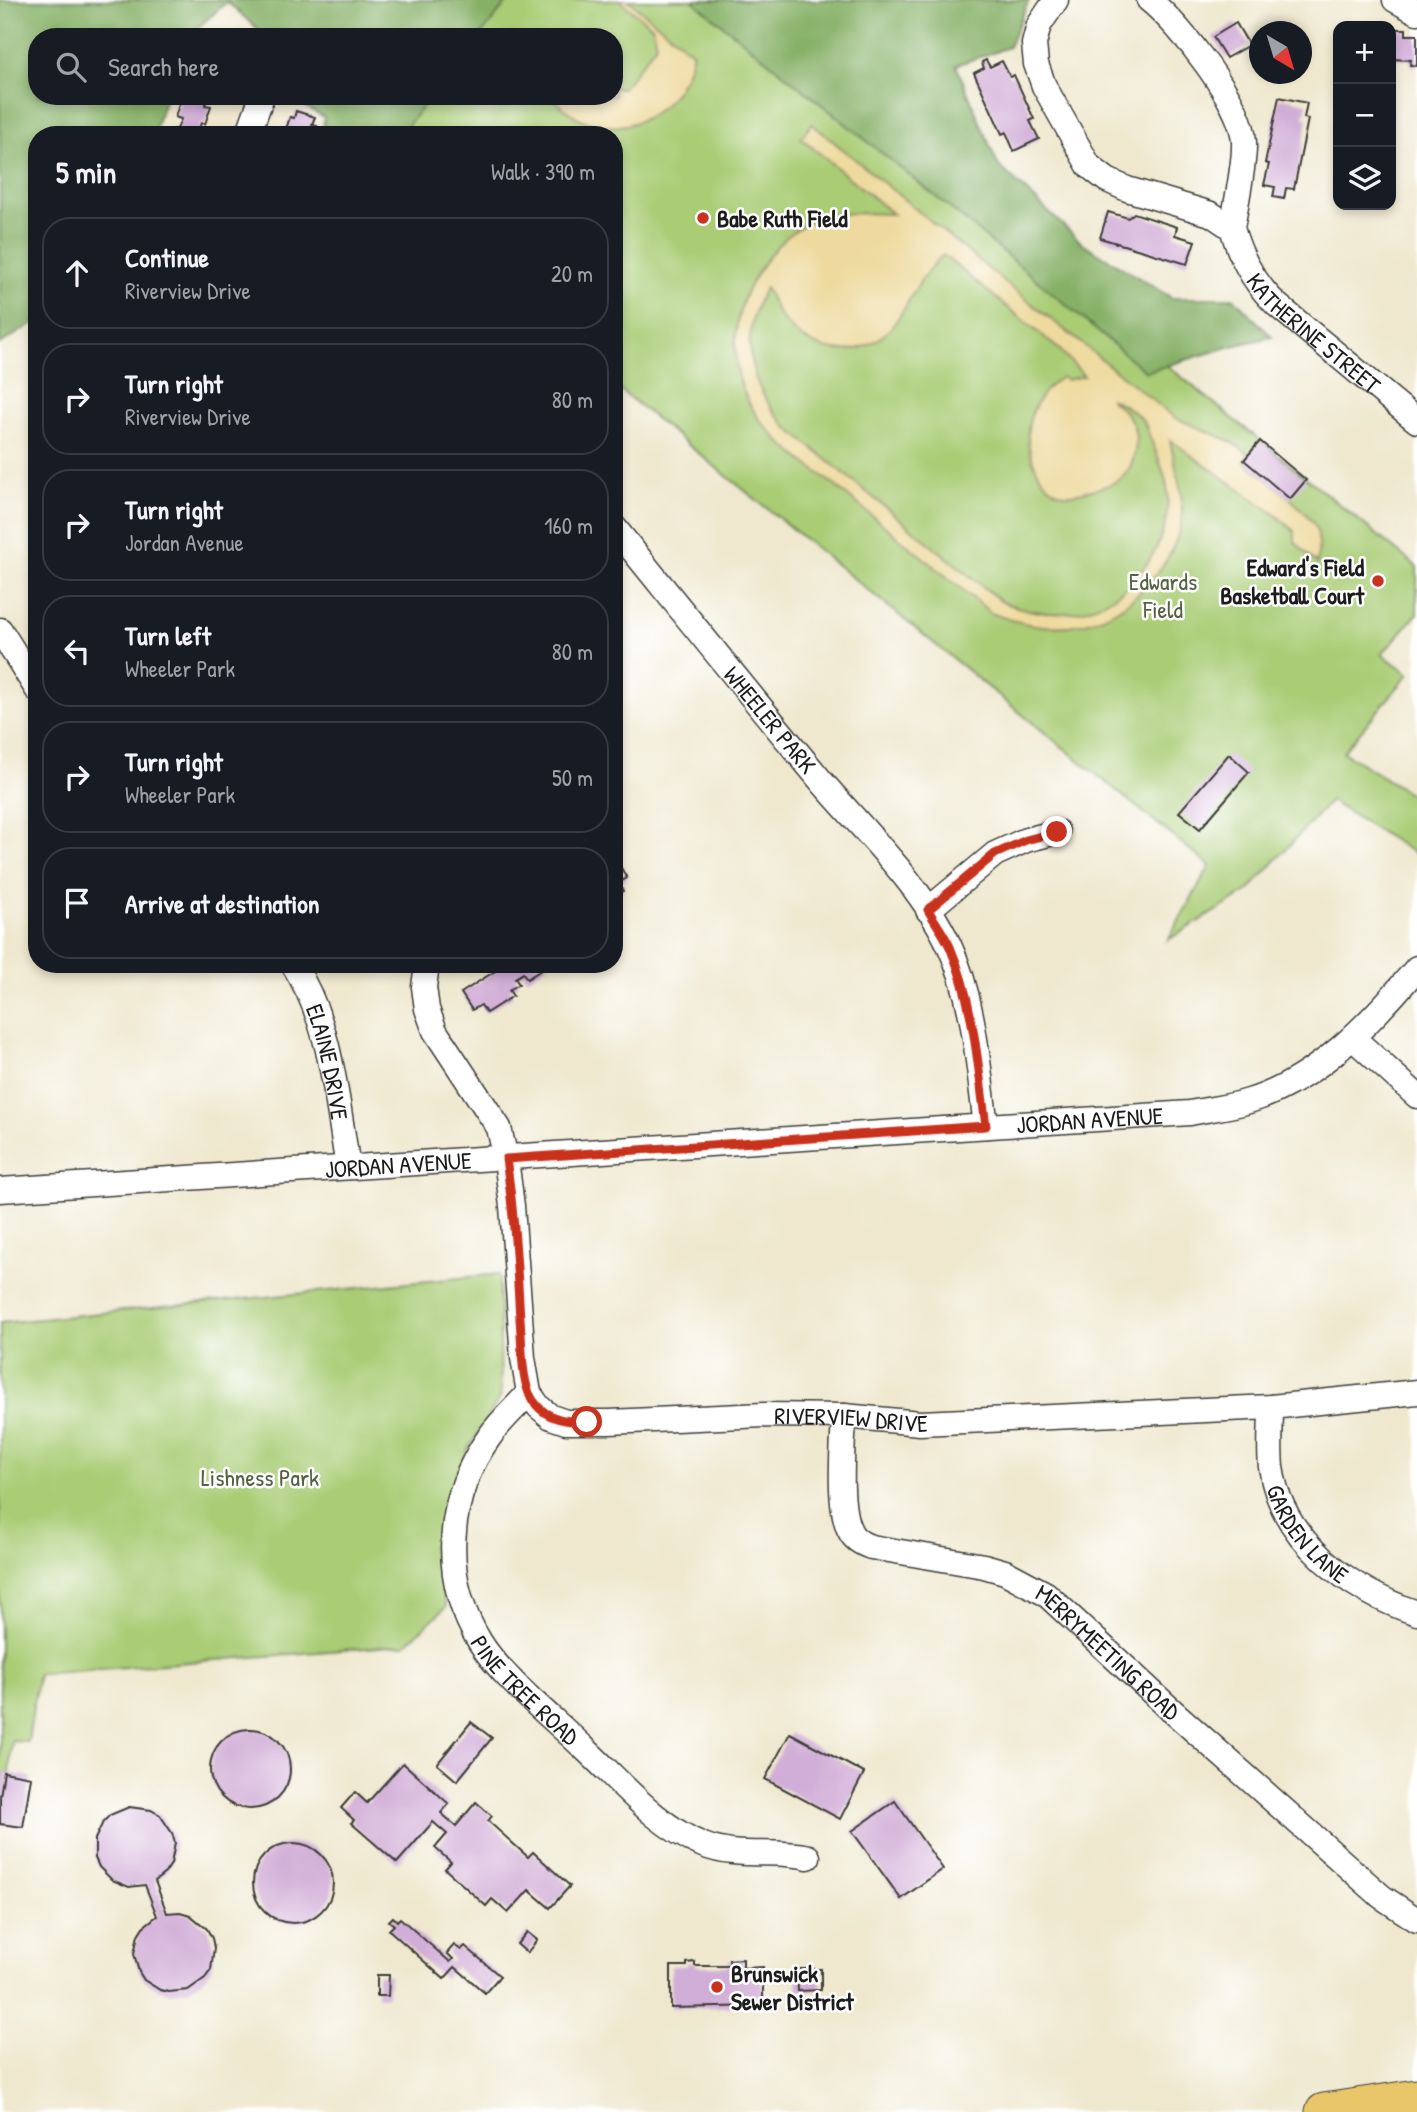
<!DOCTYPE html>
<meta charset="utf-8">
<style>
:root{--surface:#171b24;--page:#20242c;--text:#f1f3f6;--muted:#9ea1a6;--line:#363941}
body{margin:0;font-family:"Patrick Hand",sans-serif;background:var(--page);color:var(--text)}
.controls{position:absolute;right:21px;top:21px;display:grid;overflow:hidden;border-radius:14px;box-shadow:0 4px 10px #0003}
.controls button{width:63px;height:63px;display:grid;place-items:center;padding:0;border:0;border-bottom:2px solid var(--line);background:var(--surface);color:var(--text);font:35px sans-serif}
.compass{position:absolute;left:1249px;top:21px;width:63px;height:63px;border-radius:50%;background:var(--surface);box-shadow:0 4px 10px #0003;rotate:142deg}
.stop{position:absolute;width:21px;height:21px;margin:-16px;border:5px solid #c8321e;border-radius:50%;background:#fff}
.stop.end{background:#c8321e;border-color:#fff;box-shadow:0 2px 7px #0008}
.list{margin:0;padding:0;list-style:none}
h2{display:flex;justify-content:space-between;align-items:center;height:91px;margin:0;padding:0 28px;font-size:30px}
h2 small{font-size:23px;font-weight:400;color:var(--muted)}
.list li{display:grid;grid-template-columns:46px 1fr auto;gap:21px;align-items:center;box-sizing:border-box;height:112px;margin:0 14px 14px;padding:0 14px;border:2px solid var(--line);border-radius:28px}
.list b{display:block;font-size:26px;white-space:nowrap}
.list p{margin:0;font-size:23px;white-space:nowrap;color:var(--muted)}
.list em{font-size:23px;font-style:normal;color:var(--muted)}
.icon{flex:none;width:38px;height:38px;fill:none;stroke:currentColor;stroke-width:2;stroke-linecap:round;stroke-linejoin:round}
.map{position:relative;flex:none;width:1417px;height:2112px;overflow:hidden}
.search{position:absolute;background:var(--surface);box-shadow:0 4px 10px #0003;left:28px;top:28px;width:595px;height:77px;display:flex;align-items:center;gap:18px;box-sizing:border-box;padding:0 24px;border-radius:28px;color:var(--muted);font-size:26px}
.panel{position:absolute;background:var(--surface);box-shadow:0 4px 10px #0003;left:28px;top:126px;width:595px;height:847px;border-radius:28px}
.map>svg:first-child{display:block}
.green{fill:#a9cc75;stroke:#627448;stroke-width:2}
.forest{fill:#86b066;stroke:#516641;stroke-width:2}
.sand{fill:#eeda9e;stroke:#857b5d;stroke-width:2;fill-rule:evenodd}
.building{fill:#d1aed7}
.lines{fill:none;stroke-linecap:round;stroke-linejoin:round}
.minor-casing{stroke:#3c3b37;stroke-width:27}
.highway-casing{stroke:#3c3b37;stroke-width:39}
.minor{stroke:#fff;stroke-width:24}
.highway{stroke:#e9c769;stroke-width:37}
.route{stroke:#c8321e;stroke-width:9}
.poi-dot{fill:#c8321e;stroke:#fff;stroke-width:2.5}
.labels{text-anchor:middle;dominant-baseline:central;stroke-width:5;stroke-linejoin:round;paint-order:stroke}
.poi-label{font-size:24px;font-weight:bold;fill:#1c1c1c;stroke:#fff;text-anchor:start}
.street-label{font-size:24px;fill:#1c1c1c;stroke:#fff}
.park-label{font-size:24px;fill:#546240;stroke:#fff}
</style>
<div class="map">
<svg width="1417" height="2112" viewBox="0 0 1417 2112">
<rect width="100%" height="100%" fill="#fff"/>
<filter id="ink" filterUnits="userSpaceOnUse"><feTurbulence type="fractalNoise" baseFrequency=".0143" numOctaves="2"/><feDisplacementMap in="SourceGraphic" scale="14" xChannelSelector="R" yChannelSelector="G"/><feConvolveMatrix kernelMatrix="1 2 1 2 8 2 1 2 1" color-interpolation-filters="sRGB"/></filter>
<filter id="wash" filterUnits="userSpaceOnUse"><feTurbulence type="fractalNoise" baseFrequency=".00686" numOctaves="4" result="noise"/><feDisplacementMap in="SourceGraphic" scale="28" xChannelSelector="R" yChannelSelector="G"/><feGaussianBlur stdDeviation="1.57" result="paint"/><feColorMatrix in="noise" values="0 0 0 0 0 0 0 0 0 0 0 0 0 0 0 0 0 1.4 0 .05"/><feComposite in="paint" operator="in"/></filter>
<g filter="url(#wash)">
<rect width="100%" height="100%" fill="#efe8cf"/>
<!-- green -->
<g class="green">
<polygon points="489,0 714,0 1417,567 1417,614 1382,654 1409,674 1343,752 1417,798 1417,855 1330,801 1247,892 1168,940 1210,866 614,385 614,135 374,135 407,96 614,96 614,37 458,37"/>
<polygon points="499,1274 501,1396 467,1451 444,1557 441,1580 446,1607 405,1645 38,1674 28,1742 12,1741 9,1773 4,1773 0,1796 0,1323"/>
</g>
<!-- forest -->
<g class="forest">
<polygon points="0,0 509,0 479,37 261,37 258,29 227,2 187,37 37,37 37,96 166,96 153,135 37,135 37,321 0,344"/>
<polygon points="692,0 1029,0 1009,47 956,65 998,165 1082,243 1172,298 1234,298 1272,337 1232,346 1146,372 966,221"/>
<polygon points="286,96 431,96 400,135 323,135 324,117"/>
</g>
<!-- sand -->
<g class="sand">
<path d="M619 0H628L693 53C677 123 603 154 551 96H614V88H623L656 45 653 27Z"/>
<path d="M812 124 1007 284 1175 418 1228 440 1249 454 1244 461C1261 475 1311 511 1317 531 1320 542 1318 553 1317 564L1295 542V532L1276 515 1170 440C1174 462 1183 490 1182 513 1181 534 1171 556 1158 572 1114 629 1056 639 991 613 940 571 889 530 838 488 808 464 769 439 750 405 727 363 732 312 757 273 796 213 828 211 893 214L801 138ZM943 255 1060 350 1084 376 1066 380 1062 377C1044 387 1031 408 1028 429 1026 451 1039 489 1065 494 1073 495 1083 492 1091 490 1115 485 1131 478 1135 451 1137 442 1136 429 1131 420 1126 411 1116 405 1109 398 1119 401 1138 414 1144 422 1147 428 1149 436 1152 442 1158 457 1165 473 1167 488 1174 544 1130 602 1076 612 1050 616 1026 611 1002 602L789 429C749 388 737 339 765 288 771 296 774 308 780 316 810 357 866 365 897 320 912 297 922 273 943 255Z"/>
</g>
<g id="blocks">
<!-- building -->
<g class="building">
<polygon points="1236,23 1249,45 1226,58 1213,37"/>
<polygon points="1391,29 1406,29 1406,35 1417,35 1417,66 1410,65 1411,60 1391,59"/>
<polygon points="986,60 990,67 1002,61 1010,77 1014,75 1034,119 1030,121 1039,139 1014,151 1006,132 1002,134 974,73 984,68 982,62"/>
<polygon points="182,96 207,97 205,105 211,106 205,124 201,123 197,135 170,135 171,130 177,129 181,119 175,117"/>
<polygon points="1279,97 1307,103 1304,118 1308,119 1294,189 1286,188 1284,199 1273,197 1275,187 1264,185 1269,164 1265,163"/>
<polygon points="296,111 315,117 312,124 317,126 314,135 284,135 290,117 294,118"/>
<polygon points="1108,212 1128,218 1134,213 1177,227 1175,235 1195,241 1187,264 1100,238"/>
<polygon points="1260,441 1306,480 1290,499 1244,460"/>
<polygon points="1229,754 1249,772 1200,829 1179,812"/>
<polygon points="614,856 627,878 618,883 623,891 614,896"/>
<polygon points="506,964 550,964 527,979 523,973 515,978 519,984 509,990 513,996 486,1013 481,1005 472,1010 461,993"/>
<polygon points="471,1722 492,1738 457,1781 437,1764"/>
<circle cx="250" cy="1769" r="40"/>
<polygon points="790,1733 864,1773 840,1819 765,1779"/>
<polygon points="403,1763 449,1804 441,1813 456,1826 476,1802 492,1816 488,1821 528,1857 533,1852 570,1886 550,1908 529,1890 508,1913 492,1899 486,1906 445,1869 451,1862 435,1848 447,1834 433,1822 397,1863 351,1823 354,1820 341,1808 355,1792 367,1803"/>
<polygon points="4,1772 31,1777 23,1827 0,1824 0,1796"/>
<polygon points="895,1801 943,1869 901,1899 852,1831"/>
<polygon points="129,1807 151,1810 160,1815 172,1833 175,1843 171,1864 165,1873 155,1881 167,1913 180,1912 190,1915 207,1929 212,1938 214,1948 211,1970 205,1978 188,1990 169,1992 160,1990 144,1980 139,1972 134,1954 138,1935 143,1927 157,1916 145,1885 129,1887 112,1880 99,1867 95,1858 95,1839 103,1822 110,1815"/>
<circle cx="293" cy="1883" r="40"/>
<polygon points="393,1917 397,1921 400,1918 450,1962 453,1959 447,1953 454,1945 461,1950 465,1946 500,1976 485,1993 455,1967 444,1979 389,1930 394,1925 389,1921"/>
<polygon points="527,1932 537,1940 527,1953 517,1944"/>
<polygon points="743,1959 743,1968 763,1967 763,2006 671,2008 671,1966 687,1966 687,1963 695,1962 695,1966 730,1966 729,1960"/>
<polygon points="797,1969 821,1969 821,1990 798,1991"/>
<polygon points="377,1975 389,1975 388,1996 377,1996"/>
</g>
</g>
</g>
<g filter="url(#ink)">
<use href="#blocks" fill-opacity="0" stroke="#3c3b37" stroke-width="2"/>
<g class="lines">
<!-- minor casing -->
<g class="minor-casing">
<g id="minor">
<path d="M1056 0 1039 25 1034 44 1036 64 1044 86 1089 166 1107 180 1127 189 1211 214 1232 228C1236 204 1245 164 1244 142 1243 103 1179 24 1149 0"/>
<polyline points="1395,0 1417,12"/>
<polyline points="248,135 262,96"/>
<path id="s1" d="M1232 228C1240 257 1255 284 1277 305L1417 421"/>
<path id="s2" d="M614 527C683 612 752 698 822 782 865 832 921 885 949 945 975 1000 978 1067 986 1126"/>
<polyline points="0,630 37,689"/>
<polyline points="928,910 995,854 1026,840 1057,832"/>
<path id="s3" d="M293 964C332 1024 336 1098 348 1167"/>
<path id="s4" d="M427 964 424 987 427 1009 435 1031 499 1128 506 1159 512 1206 523 1358 529 1393 539 1407 551 1417 566 1422H609L764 1415 844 1416 920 1423 1271 1407 1417 1392"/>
<polyline points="1353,1038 1417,1096"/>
<path id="s5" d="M0 1190 1190 1113C1210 1109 1230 1107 1249 1101 1318 1080 1372 1021 1417 968"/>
<path id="s6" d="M529 1393C516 1407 501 1420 490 1436 446 1496 440 1578 480 1642 502 1678 553 1718 584 1748 621 1782 656 1826 703 1845 738 1859 774 1849 808 1857"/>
<path id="s7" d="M1271 1407C1271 1426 1269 1447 1271 1467 1281 1541 1351 1591 1417 1613"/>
<path id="s8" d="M844 1416C843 1445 837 1507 850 1531 854 1540 862 1544 871 1547L984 1566 1005 1572 1046 1594 1169 1708 1382 1897 1417 1920"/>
</g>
</g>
<!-- highway casing -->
<g class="highway-casing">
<polyline id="highway" points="1324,2112 1417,2098"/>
</g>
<!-- minor -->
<use href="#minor" class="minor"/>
<!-- highway -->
<use href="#highway" class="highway"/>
</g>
</g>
<g class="lines" filter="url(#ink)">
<!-- route -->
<path class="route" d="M587 1422C563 1422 540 1418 529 1393 521 1373 522 1340 520 1319 517 1265 514 1212 506 1159L986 1126C978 1067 974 1003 950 947 944 934 935 922 928 910L995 854 1026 840 1057 832"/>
</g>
<!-- markers -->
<g class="poi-dot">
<circle cx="703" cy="218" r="7"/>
<circle cx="1378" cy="581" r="7"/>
<circle cx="717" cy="1987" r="7"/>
</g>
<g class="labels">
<!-- poi labels -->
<g class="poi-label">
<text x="717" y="218">Babe Ruth Field</text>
<text x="1364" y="567" text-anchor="end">Edward's Field<tspan x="1364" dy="28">Basketball Court</tspan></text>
<text x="731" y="1973">Brunswick<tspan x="731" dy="28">Sewer District</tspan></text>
</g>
<!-- street labels -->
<g class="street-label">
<text stroke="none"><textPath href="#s1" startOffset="136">KATHERINE STREET</textPath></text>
<text stroke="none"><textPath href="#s2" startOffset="248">WHEELER PARK</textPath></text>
<text stroke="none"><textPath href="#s3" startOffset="105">ELAINE DRIVE</textPath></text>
<text stroke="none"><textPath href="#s5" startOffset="1092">JORDAN AVENUE</textPath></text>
<text stroke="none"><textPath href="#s5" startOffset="399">JORDAN AVENUE</textPath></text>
<text stroke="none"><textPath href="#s4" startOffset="786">RIVERVIEW DRIVE</textPath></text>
<text stroke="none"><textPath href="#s7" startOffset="138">GARDEN LANE</textPath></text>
<text stroke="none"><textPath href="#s8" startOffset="411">MERRYMEETING ROAD</textPath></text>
<text stroke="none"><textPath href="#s6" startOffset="343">PINE TREE ROAD</textPath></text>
</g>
<!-- park labels -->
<g class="park-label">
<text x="1163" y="581">Edwards<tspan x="1163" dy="28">Field</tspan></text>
<text x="260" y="1477">Lishness Park</text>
</g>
</g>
</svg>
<div class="controls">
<button>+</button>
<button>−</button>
<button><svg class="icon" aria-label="layers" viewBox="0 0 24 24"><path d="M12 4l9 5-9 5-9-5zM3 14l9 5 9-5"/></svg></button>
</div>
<svg class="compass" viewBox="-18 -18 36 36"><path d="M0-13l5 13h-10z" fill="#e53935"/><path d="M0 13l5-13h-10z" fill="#9ea1a6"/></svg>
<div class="stop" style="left:587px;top:1422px"></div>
<div class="stop end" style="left:1057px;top:832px"></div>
<div class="search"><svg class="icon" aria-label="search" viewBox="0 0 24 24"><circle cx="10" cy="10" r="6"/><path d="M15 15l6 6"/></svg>Search here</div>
<section class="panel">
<h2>5 min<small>Walk · 390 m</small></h2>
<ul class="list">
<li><svg class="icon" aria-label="ahead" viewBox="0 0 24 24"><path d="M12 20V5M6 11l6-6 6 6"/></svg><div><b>Continue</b><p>Riverview Drive</p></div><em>20 m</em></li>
<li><svg class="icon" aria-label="right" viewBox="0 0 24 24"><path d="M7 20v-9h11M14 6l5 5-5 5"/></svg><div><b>Turn right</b><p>Riverview Drive</p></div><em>80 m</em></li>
<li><svg class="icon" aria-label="right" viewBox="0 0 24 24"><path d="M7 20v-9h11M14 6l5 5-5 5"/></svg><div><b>Turn right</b><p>Jordan Avenue</p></div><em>160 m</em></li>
<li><svg class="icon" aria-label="left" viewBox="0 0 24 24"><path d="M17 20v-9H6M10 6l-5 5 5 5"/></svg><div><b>Turn left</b><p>Wheeler Park</p></div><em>80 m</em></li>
<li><svg class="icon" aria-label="right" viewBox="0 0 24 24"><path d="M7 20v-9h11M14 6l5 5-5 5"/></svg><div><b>Turn right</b><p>Wheeler Park</p></div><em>50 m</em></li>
<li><svg class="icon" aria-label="arrive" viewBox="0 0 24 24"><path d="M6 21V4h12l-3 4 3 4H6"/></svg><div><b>Arrive at destination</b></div></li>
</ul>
</section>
</div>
